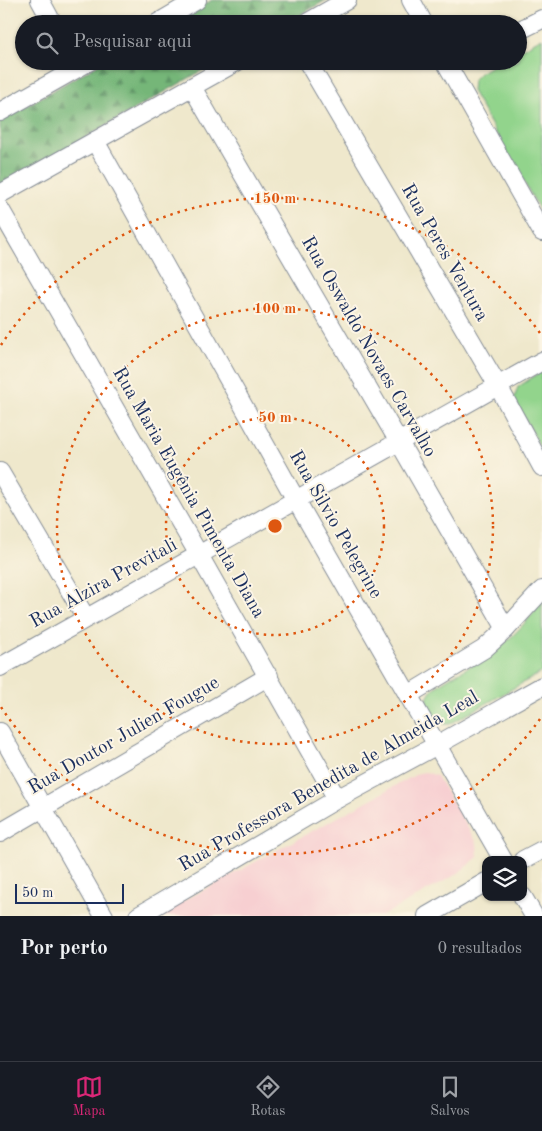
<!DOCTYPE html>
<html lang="pt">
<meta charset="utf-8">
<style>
:root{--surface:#171b24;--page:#242831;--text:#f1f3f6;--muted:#9ea1a6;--line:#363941;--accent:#db2777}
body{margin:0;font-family:"Old Standard TT",serif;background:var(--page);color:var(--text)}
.controls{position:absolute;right:15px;bottom:15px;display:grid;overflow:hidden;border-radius:10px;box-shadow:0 1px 4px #0004}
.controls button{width:45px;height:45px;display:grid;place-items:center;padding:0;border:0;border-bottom:1px solid var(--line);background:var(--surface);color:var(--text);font:25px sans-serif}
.scale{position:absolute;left:15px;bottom:12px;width:109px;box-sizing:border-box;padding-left:5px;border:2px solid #1b2f5e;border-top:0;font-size:14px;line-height:18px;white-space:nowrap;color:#1b2f5e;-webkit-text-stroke:4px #fcf5e5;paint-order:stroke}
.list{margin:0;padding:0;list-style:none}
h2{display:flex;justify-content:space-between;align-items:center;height:65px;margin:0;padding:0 20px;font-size:21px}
h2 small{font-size:16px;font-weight:400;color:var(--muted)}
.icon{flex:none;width:28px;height:28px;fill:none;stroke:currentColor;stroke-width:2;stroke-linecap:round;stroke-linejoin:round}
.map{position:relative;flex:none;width:542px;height:916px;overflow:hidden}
.search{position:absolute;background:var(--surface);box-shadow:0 1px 4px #0004;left:15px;right:15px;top:15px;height:55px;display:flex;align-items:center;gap:12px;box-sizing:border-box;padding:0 18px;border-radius:28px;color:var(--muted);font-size:19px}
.sheet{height:145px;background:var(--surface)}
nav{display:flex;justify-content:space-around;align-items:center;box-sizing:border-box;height:70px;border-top:1px solid var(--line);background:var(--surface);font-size:14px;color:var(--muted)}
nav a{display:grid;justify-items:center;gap:2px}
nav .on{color:var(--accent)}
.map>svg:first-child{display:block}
.built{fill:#f7cfd1}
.green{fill:#92d48c;stroke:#568275}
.forest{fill:url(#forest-firs);stroke:#48726b}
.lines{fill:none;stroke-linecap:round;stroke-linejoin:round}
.minor-casing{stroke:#858c95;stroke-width:20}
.minor{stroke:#fff;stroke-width:18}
.ring{fill:none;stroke:#de5710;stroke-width:2.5;stroke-dasharray:2.5 5}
.labels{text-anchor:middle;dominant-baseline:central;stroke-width:4;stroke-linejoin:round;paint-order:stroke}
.street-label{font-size:19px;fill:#1b2f5e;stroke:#fcf5e5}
.centre{fill:#de5710;stroke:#fcf5e5;stroke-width:2.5}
.ring-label{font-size:15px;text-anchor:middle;font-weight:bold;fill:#de5710;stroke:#fcf5e5;stroke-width:4;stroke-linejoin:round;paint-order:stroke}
</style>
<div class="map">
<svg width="542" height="916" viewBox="0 0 542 916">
<defs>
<pattern id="forest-firs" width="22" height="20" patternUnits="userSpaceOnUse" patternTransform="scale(1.25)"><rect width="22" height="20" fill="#75b678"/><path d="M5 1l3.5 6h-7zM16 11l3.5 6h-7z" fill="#5f9466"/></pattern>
</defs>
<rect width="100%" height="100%" fill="#fcf5e5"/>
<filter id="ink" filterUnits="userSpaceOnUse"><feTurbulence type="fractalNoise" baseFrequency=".02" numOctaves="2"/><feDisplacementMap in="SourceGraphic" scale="10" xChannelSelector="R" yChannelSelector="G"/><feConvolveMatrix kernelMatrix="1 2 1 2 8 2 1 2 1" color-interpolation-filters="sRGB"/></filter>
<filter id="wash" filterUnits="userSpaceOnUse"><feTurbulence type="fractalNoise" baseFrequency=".0096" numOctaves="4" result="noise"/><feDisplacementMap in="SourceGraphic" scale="20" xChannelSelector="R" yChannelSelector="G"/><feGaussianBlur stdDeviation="1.12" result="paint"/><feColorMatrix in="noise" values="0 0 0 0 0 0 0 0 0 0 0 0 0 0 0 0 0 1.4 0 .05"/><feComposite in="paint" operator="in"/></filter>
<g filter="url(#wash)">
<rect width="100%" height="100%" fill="#efe8cc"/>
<!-- built -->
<polygon class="built" points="426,772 437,776 477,843 478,857 457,874 382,916 156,916 419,773"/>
<!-- green -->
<g class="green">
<polygon points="542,38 542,214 472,91 473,80 480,73 500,61 518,61 518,51"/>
<polygon points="542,371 542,450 514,399 518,387"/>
<path d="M542 601V672L450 724H443C434 717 421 706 430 693 437 682 476 664 488 656 510 641 527 622 542 601Z"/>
</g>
<!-- forest -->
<g class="forest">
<polygon points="212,0 326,0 285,24 170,24"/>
<polygon points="104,61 219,61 0,186 0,121"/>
</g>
</g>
<g filter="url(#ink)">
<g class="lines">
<!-- minor casing -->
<g class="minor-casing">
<g id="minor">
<polyline points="40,0 53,24"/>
<polyline points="411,0 424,24"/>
<polyline points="156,24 197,0"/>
<polyline points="305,24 347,0"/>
<polyline points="518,31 542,19"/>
<polyline points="307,61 498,386 542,467"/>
<polyline points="445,61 542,232"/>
<polyline points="192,87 399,442 506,629"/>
<polyline points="0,112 90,61"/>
<polyline points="95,141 296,500 503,860"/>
<polyline points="0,194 238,61"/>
<polyline points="0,209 199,555 337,799"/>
<polyline points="0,472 86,618"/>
<polyline points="0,667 542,361"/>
<polyline points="408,695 484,649 506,629 542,590"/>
<polyline points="0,732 104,916"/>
<polyline points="0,833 269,676"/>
<polyline points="523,860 542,850"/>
<polyline points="523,897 534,916"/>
<polyline points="138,916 337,799 437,745 542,686"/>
<polyline points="427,916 486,882"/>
</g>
</g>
<!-- minor -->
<use href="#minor" class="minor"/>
</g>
</g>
<!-- distance rings -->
<g class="ring">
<circle cx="275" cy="526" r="109"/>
<circle cx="275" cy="526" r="218"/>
<path d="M540 719A328 328 0 0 1 1 707M1 345A328 328 0 0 1 540 333"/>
</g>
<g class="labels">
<!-- street labels -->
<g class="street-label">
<text transform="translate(444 253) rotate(60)">Rua Peres Ventura</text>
<text transform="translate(368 347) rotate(60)">Rua Oswaldo Novaes Carvalho</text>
<text transform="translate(188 493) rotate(60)">Rua Maria Eugênia Pimenta Diana</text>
<text transform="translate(335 525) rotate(60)">Rua Silvio Pelegrine</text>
<text transform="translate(104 584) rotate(-29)">Rua Alzira Previtali</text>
<text transform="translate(124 736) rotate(-30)">Rua Doutor Julien Fougue</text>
<text transform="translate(329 782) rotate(-30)">Rua Professora Benedita de Almeida Leal</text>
</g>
</g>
<circle cx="275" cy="526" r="8" class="centre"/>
<g class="ring-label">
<text x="275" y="203">150 m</text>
<text x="275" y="313">100 m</text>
<text x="275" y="422">50 m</text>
</g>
</svg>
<div class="controls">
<button><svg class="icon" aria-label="layers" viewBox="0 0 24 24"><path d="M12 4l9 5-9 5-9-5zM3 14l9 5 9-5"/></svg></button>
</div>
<div class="scale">50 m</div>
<div class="search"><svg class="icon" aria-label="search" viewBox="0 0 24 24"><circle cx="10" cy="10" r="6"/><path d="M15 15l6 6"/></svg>Pesquisar aqui</div>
</div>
<section class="sheet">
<h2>Por perto<small>0 resultados</small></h2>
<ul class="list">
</ul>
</section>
<nav>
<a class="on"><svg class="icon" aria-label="map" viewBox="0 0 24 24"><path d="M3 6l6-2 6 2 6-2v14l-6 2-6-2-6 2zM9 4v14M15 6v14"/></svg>Mapa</a>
<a><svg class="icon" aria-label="directions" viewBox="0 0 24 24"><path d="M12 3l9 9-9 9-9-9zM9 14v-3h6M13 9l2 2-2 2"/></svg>Rotas</a>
<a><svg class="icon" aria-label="saved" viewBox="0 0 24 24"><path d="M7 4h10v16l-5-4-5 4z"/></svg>Salvos</a>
</nav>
